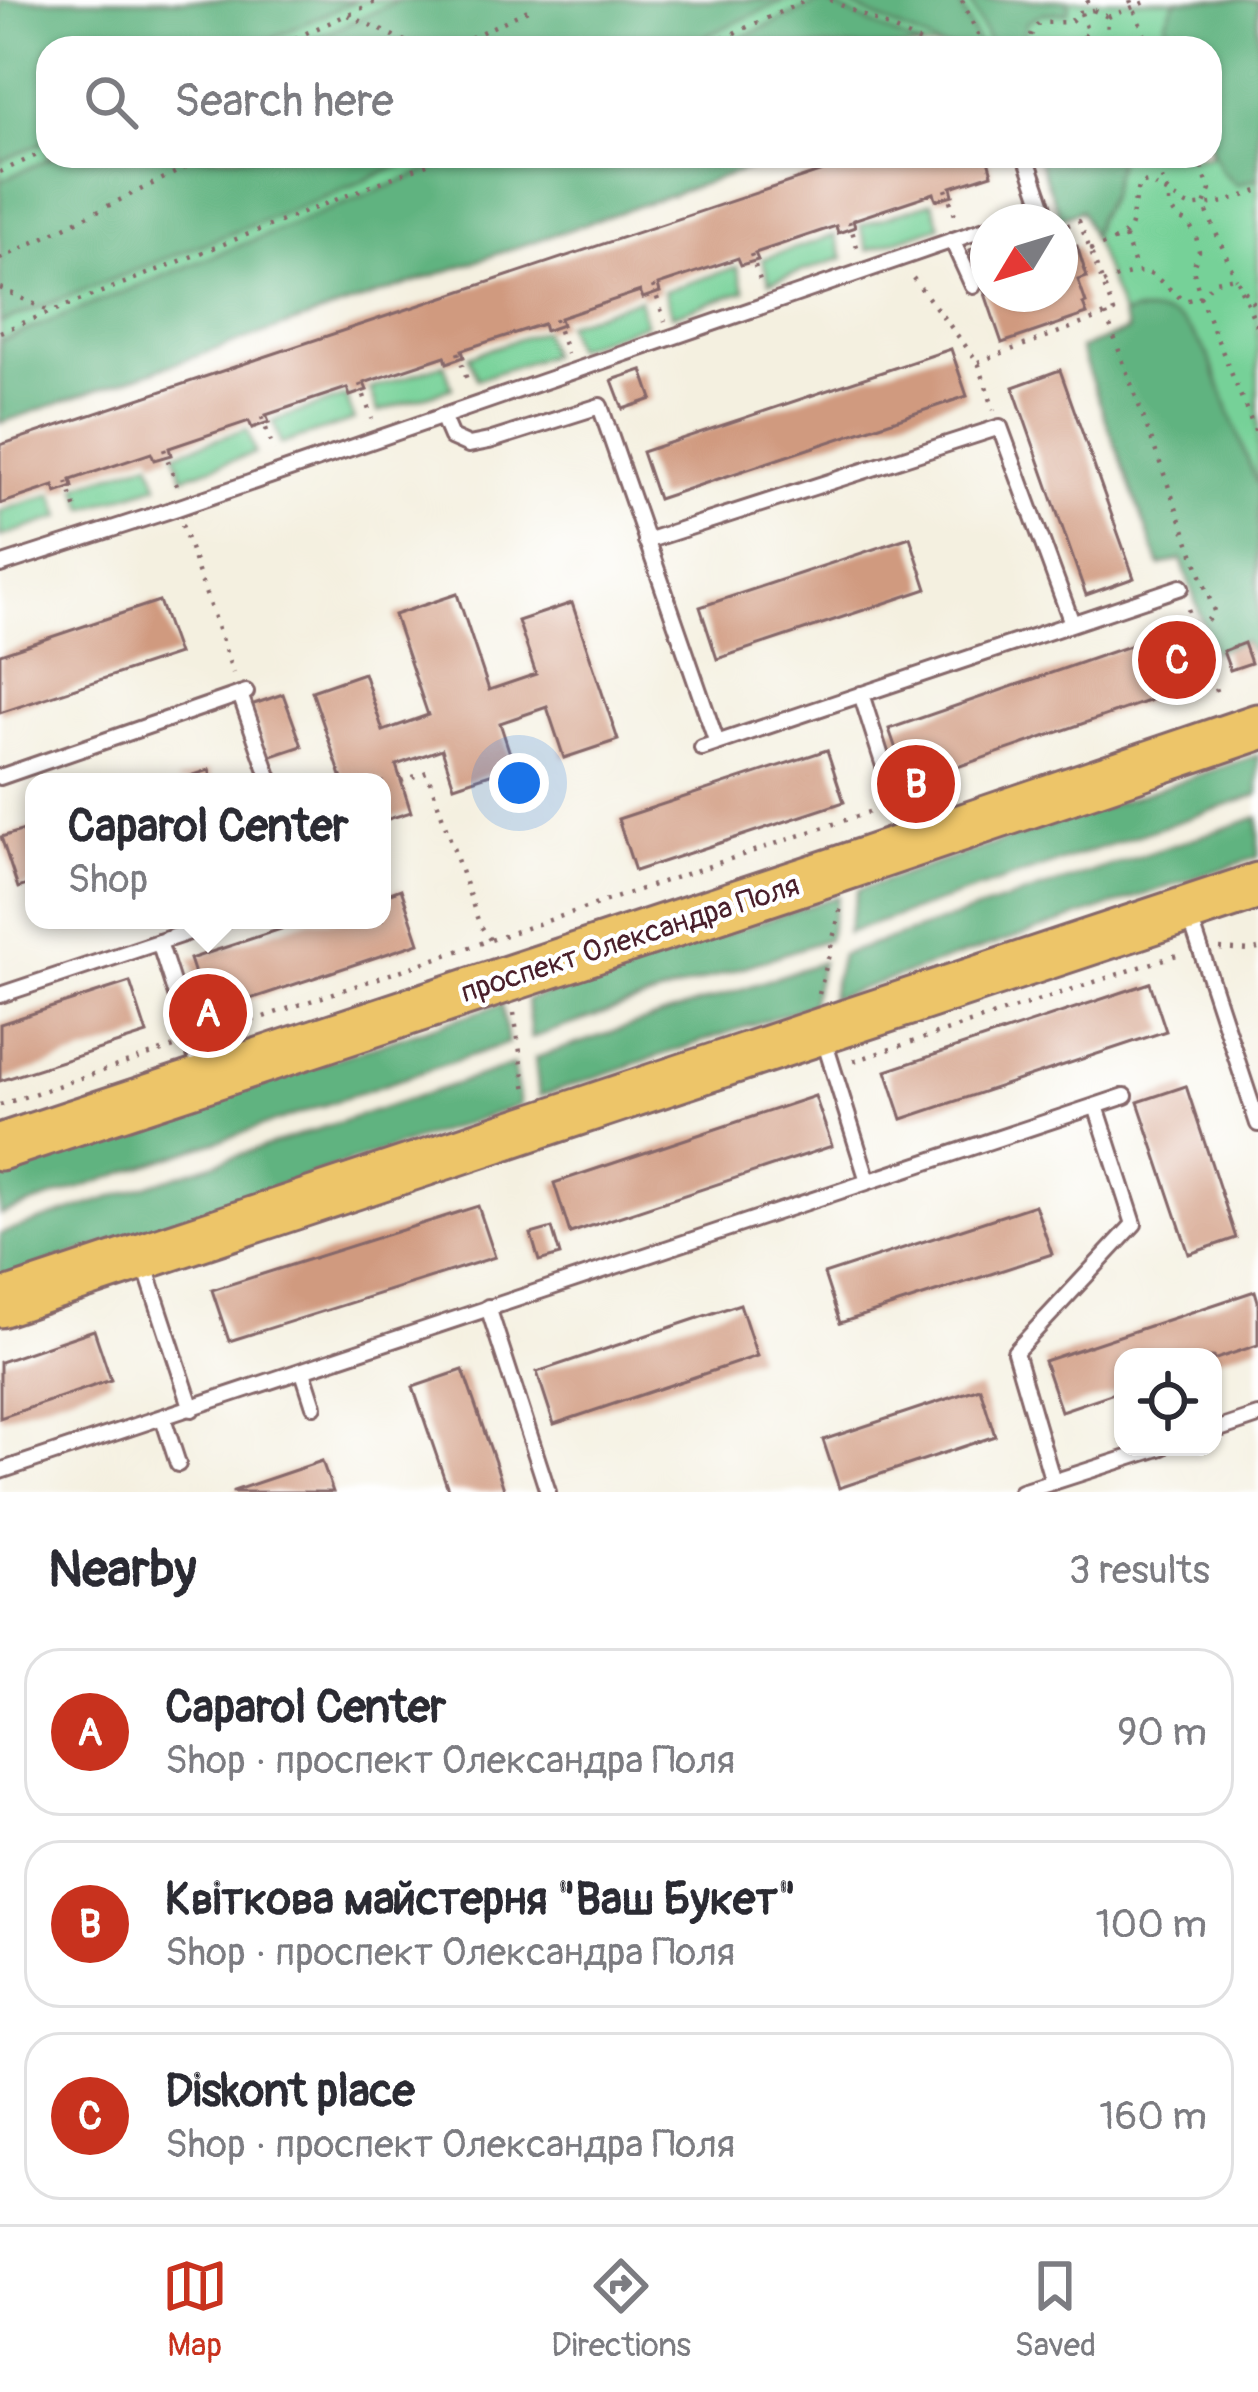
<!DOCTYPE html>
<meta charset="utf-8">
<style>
:root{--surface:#fff;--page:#f7f7f7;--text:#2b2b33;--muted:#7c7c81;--line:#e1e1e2;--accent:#c8321e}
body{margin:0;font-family:Pangolin,sans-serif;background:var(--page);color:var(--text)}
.controls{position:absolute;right:36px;bottom:36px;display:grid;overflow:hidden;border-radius:24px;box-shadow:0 3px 9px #0004}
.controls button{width:108px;height:108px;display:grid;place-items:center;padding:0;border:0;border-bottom:3px solid var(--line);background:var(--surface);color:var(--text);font:60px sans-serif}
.compass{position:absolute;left:970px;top:204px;width:108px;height:108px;border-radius:50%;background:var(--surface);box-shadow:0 3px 9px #0004;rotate:232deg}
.you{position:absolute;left:519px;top:783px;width:42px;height:42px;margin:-30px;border:9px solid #fff;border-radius:50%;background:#1a73e8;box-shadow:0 0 0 18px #1a73e833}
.badge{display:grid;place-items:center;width:78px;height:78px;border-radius:50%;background:var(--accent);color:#fff;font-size:39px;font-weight:700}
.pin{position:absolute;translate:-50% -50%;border:6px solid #fff;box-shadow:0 3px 12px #0006}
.popup{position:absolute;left:25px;top:773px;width:366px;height:156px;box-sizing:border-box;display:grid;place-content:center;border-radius:24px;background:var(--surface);filter:drop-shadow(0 3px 9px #0005);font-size:39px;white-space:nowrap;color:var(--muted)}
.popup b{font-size:45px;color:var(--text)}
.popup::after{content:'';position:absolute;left:50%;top:100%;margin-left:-24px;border:24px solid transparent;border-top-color:var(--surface)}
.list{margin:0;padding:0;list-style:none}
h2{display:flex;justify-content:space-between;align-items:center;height:156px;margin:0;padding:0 48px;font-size:51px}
h2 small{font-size:39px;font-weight:400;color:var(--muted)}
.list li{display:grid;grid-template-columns:78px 1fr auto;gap:36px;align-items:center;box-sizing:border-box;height:168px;margin:0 24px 24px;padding:0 24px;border:3px solid var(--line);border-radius:36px}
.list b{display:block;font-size:45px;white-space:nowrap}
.list p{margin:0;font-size:39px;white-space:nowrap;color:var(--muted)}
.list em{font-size:39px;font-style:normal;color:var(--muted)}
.icon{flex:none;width:66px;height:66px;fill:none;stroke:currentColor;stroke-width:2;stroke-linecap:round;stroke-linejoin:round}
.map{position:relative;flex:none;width:1258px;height:1492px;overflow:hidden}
.search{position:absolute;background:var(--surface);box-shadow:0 3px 9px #0004;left:36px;right:36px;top:36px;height:132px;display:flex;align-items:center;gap:30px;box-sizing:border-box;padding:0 42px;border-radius:36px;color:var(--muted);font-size:45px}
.sheet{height:732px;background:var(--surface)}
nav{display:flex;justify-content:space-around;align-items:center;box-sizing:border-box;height:168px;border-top:3px solid var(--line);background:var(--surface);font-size:33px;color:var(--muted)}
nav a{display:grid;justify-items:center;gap:6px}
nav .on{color:var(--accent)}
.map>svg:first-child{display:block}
.green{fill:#76d198;stroke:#607862;stroke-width:3}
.forest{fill:#60b380;stroke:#556956;stroke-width:3}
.building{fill:#d09a7f}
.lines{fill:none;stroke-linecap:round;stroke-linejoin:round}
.lane-casing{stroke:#86686a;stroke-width:20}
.primary-casing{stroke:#86686a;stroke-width:51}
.path{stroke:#86686a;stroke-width:4.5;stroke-dasharray:3 9;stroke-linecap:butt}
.lane{stroke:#fff;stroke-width:14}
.primary{stroke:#edc569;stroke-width:45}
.labels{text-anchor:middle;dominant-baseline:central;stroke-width:9;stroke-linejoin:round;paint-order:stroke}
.street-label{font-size:30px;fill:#4a1f2b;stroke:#fff}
</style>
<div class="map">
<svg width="1258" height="1492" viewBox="0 0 1258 1492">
<rect width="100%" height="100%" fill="#fff"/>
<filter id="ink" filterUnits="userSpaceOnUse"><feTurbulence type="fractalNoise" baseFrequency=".00833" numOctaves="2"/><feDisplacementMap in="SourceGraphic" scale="24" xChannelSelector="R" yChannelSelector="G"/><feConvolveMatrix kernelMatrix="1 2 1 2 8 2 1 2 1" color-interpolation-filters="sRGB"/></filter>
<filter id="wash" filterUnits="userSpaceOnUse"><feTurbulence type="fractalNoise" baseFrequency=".004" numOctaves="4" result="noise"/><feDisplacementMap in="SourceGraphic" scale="48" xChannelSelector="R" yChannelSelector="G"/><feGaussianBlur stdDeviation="2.7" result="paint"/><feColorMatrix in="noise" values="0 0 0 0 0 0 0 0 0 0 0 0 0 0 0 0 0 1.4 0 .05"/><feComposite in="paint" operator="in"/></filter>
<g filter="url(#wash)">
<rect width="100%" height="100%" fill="#f4f0e0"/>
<!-- green -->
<g class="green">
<polygon points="0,0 1258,0 1258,659 1244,641 1213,652 1181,559 1160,566 1080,349 1128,330 1082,211 1061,218 1037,156 1210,156 1210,48 48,48 48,156 785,156 0,423"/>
<polygon points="932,202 940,226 868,250 860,226"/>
<polygon points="835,235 843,258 770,282 762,259"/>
<polygon points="737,267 745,291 672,315 664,291"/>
<polygon points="639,299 646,324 573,348 565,324"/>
<polygon points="542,331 550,355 477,379 469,356"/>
<polygon points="444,364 452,388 378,412 370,389"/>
<polygon points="346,396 354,420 281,444 273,421"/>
<polygon points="247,429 255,453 183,477 175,453"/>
<polygon points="150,461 158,485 85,509 77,486"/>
<polygon points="53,494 61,517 0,537 0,511"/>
</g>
<!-- forest -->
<g class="forest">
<polygon points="0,0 357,0 251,48 48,48 48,140 0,162"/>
<polygon points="400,0 786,0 679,48 294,48"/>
<polygon points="838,0 958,0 980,48 943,48"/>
<polygon points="969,0 1067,0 1070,6 1067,13 1044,13 1026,23 1024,37 1028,48 992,48"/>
<polygon points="1178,0 1258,0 1258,178 1237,185 1221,170 1210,146 1210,48 1173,48 1165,22 1174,3"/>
<polygon points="823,1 923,48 719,48"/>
<polygon points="55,156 424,156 317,200 0,323 0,181"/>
<polygon points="465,156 785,156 0,423 0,341"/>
<polygon points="1037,156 1119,156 1109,197 1097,219 1092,238 1081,210 1061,218"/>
<path d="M1133 312C1180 312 1182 317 1208 355L1258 487V660L1244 641 1213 652 1181 559 1160 566 1080 349 1128 331 1122 316Z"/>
<polygon points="1258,755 1258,795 847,933 858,890"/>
<polygon points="1258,817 1258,857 830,999 841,955"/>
<polygon points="838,896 828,939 531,1038 527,1000"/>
<polygon points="822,962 811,1005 539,1096 535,1058"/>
<polygon points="502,1004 508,1043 0,1215 0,1169"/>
<polygon points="513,1065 520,1105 0,1279 0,1234"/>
</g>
<g id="blocks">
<!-- building -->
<g class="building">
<polygon points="867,156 987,156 992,174 951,187 953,195 936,200 934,193 853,220 855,227 838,233 836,226 755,253 758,260 741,265 738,258 658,285 660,292 643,298 640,291 560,318 562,325 545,331 543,324 462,350 464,357 447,363 445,356 364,383 367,390 350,396 347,388 266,415 269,422 252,428 249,421 169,448 171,455 154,460 151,453 71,480 73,487 56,493 54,486 0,504 0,445"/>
<polygon points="988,243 988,294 1060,294 1060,251 1077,246 1087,277 1078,280 1086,303 1083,304 1087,314 1002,343 970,250"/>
<polygon points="951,349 967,396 658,499 642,452"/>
<polygon points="642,370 652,399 623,409 612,380"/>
<polygon points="1060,370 1134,578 1086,595 1013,387"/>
<polygon points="910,537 927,589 717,659 700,607"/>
<polygon points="457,594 489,690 536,674 518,621 572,603 618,740 564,758 547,707 500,723 514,766 454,786 442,749 396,765 411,812 382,821 382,782 343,782 312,691 364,673 383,731 428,715 394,615"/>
<polygon points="159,601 178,654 0,713 0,654"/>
<polygon points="1184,627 1203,682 908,784 889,729"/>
<polygon points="1244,643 1251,663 1230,670 1223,651"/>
<polygon points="283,694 302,746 269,757 251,705"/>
<polygon points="827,750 844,802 635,871 618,819"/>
<polygon points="209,770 213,782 176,782 176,781"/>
<polygon points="34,827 34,883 18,888 1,837"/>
<polygon points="401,889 419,943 208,1013 190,959 308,920 382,920 382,896"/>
<polygon points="130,982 147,1034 0,1081 0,1024"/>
<polygon points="1150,983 1166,1031 902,1119 886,1071"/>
<polygon points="1186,1086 1236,1238 1189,1254 1138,1102"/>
<polygon points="815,1096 832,1146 570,1233 554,1183"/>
<polygon points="1035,1205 1052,1254 840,1323 824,1274"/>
<polygon points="478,1206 495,1257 229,1341 212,1290"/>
<polygon points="552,1228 560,1255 539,1261 531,1234"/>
<polygon points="1255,1291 1258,1301 1258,1345 1213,1360 1213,1357 1123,1357 1123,1390 1061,1411 1044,1361"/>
<polygon points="740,1304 757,1356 554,1424 537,1372"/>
<polygon points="94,1330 111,1380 0,1418 0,1362"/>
<polygon points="463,1370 496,1465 505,1492 449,1492 413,1387"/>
<polygon points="980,1388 995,1436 839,1488 823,1440"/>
<polygon points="322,1461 333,1492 233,1492 233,1491"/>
</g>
</g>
</g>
<g filter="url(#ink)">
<use href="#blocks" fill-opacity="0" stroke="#86686a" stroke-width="3"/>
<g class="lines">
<!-- lane casing -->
<g class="lane-casing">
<g id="lane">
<polyline points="1005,222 1044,208 1026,156"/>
<polyline points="952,240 973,286"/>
<polyline points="442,416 451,437 469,445 489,441 600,406 717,743"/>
<polyline points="646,541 1000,427 1072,623"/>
<polyline points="0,565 177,508 988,228"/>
<polyline points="240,694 271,782"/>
<polyline points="861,694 907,838"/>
<polyline points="702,748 1181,587"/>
<polyline points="0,777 246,692"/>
<polyline points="1189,914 1258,1124"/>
<polyline points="159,942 202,1076"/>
<polyline points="0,995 225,920"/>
<polyline points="823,1037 868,1181"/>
<polyline points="1096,1106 1134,1224 1015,1352 1053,1482 1162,1447"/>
<polyline points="145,1266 192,1409"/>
<polyline points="488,1307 548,1492"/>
<polyline points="303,1372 314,1406"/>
<polyline points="163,1418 178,1464"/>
<polyline points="1213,1431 1258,1416"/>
<polyline points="0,1471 1125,1096"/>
<polyline points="1021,1492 1053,1482"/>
</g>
</g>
<!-- primary casing -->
<g class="primary-casing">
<g id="primary">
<polyline points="0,1147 840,869 1258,727"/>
<polyline points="0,1304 1258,886"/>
</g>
</g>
<!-- path -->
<g class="path">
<polyline points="830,0 933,48"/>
<polyline points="962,0 984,48"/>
<polyline points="1087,0 1093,10 1108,17 1107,40 1110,48"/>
<polyline points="1130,0 1150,48"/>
<polyline points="1081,13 1089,36"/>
<polyline points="348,15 420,48"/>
<polyline points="1108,17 1151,0"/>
<polyline points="273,48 380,0"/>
<polyline points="449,48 528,10"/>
<polyline points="701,48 807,0"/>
<path d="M1033 48C1029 36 1031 31 1039 23L1070 22 1080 12 1093 10"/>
<polyline points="1064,48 1083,34 1091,41 1104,40"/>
<polyline points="1153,156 1169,196 1169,206 1176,216 1189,224 1196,236 1199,251 1193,268 1200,297 1258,438"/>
<polyline points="1197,156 1210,190 1204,205 1236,279"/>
<polyline points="0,172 48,150"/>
<polyline points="946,189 956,218"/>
<polyline points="849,221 858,250"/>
<polyline points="1125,237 1137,271"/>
<path d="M1090 250C1146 230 1124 233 1139 184L1148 182 1190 207 1226 202 1258 191"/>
<polyline points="751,254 761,283"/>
<polyline points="0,259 209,156"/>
<polyline points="913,278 978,362 994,410"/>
<path d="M1103 283C1154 264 1145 270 1184 301L1200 297 1215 281 1235 277 1258 310"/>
<polyline points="653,286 665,321"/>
<polyline points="0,288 51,312"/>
<polyline points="1241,290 1258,328"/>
<polyline points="1106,315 1214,611 1197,636"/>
<polyline points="555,319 567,354"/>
<polyline points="0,332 447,156"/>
<polyline points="458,352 469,386"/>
<polyline points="978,362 1114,312 1079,221 1060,228"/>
<polyline points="360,384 372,419"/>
<polyline points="262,417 274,451"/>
<polyline points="164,449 178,489"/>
<polyline points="67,482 78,516"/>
<polyline points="182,525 233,673"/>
<polyline points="1188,609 1217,694"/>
<polyline points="401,781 427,772 479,923 493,944"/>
<polyline points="1220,949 1251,951 1258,949"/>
<polyline points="819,994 841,907"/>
<polyline points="514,1013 526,1091"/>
<polyline points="207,1036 878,809"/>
<polyline points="854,1061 1180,954"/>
<polyline points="0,1105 174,1047"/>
</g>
<!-- lane -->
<use href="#lane" class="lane"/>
<!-- primary -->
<use href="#primary" class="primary"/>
</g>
</g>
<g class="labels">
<!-- street labels -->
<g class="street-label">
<text transform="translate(630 939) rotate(-18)">проспект Олександра Поля</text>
</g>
</g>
</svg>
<div class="controls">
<button><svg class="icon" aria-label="locate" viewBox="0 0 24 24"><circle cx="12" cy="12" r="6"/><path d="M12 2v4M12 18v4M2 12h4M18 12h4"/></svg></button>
</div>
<svg class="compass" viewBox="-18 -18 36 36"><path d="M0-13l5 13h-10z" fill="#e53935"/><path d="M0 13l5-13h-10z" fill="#7c7c81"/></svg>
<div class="you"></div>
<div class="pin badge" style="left:208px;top:1013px">A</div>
<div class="popup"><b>Caparol Center</b>Shop</div>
<div class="pin badge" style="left:916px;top:784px">B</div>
<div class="pin badge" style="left:1177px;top:660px">C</div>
<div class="search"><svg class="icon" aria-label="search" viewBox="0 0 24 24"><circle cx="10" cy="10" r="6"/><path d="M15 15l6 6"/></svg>Search here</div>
</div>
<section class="sheet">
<h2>Nearby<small>3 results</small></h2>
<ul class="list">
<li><span class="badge">A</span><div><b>Caparol Center</b><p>Shop · проспект Олександра Поля</p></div><em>90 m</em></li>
<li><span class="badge">B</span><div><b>Квіткова майстерня &quot;Ваш Букет&quot;</b><p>Shop · проспект Олександра Поля</p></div><em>100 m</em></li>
<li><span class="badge">C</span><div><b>Diskont place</b><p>Shop · проспект Олександра Поля</p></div><em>160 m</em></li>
</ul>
</section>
<nav>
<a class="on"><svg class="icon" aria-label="map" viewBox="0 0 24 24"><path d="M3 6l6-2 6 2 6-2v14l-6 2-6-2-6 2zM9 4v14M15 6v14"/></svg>Map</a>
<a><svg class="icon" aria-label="directions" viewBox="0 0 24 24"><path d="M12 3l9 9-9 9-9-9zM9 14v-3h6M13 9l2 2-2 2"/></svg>Directions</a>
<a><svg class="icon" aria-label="saved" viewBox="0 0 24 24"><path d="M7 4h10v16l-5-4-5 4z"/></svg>Saved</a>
</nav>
